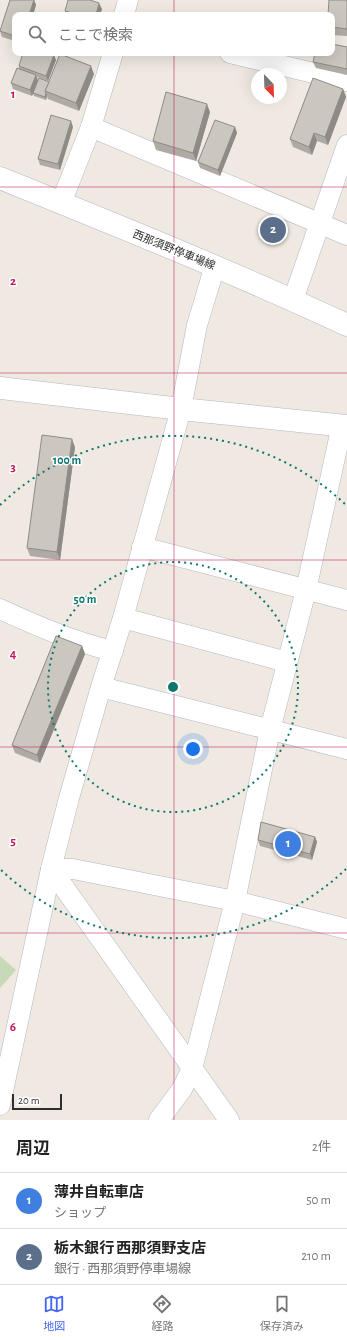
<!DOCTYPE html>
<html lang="ja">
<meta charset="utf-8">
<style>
:root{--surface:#fff;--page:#f6f6f6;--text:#222;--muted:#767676;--line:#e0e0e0;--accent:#4264fb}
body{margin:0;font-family:"Alegreya Sans","Noto Sans JP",sans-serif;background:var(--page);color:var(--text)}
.compass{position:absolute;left:251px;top:68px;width:36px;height:36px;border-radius:50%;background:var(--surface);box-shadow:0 4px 16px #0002;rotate:157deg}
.scale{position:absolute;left:12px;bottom:10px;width:50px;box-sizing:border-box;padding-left:4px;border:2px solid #2e2e2e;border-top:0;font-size:11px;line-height:14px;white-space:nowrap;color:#2e2e2e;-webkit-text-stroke:3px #fff;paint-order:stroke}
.you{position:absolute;left:193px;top:749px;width:14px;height:14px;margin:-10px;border:3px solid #fff;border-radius:50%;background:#1a73e8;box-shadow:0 0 0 6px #1a73e833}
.badge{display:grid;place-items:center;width:26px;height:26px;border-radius:50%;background:var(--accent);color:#fff;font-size:13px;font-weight:700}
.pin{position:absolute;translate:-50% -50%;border:2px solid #fff;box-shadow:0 1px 4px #0006}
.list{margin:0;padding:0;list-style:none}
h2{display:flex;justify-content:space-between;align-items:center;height:52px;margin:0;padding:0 16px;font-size:17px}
h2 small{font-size:13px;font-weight:400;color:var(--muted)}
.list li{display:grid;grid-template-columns:26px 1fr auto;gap:12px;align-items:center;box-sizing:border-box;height:56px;padding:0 16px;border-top:1px solid var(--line)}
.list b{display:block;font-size:15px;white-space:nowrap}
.list p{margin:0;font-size:13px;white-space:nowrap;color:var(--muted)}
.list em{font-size:13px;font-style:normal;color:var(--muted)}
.icon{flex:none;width:22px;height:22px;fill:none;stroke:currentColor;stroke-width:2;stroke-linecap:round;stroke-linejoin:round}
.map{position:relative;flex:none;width:347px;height:1120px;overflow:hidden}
.search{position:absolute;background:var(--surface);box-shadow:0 4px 16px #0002;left:12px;right:12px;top:12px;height:44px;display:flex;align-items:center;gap:10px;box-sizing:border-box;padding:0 14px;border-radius:8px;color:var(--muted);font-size:15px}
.sheet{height:164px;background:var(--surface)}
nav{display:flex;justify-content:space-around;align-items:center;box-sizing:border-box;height:56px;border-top:1px solid var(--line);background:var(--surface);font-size:11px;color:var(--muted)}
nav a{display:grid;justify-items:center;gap:2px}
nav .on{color:var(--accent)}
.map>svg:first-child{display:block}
.cemetery{fill:#c8d9b8}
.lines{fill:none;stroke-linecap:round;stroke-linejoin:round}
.street-casing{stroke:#b4b7c1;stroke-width:21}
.secondary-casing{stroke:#b4b7c1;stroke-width:23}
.street{stroke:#fff;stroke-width:20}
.secondary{stroke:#fff;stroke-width:22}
.wall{fill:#afaba4}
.shaded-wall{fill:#8e8b86}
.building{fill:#cbc7bf;stroke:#8e8b86}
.grid{fill:none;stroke:#c2185b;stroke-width:1;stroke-opacity:0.55}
.ring{fill:none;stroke:#0f766e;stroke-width:2;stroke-dasharray:2 4}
.labels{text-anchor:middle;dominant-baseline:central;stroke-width:3;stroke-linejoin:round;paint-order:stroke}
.street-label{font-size:11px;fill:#2e2e2e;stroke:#fff}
.grid-label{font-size:13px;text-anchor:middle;font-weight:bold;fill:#c2185b;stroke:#fff;stroke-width:3;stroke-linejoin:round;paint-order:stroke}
.centre{fill:#0f766e;stroke:#fff;stroke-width:2}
.ring-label{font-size:12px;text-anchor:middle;font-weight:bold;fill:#0f766e;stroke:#fff;stroke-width:3;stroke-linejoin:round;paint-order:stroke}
</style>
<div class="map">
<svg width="347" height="1120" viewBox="0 0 347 1120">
<rect width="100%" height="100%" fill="#efe9e1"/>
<!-- cemetery -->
<polygon class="cemetery" points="0,956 16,970 0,988"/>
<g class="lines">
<!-- street casing -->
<g class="street-casing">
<g id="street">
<polyline points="124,15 128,0"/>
<polyline points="230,53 347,81"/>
<polyline points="91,127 347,235"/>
<polyline points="61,203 91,127 113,53"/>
<polyline points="293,300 347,145"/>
<polyline points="142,547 347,600"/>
<path d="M0 609C37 626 74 642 113 651"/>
<polyline points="123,618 287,662"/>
<polyline points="101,687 347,749"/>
<polyline points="51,869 229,1120"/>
<polyline points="51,869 73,869 235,901 347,929"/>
<polyline points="0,1105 51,869 69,798 101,687 123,618 181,409 197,325 215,266"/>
<polyline points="159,1120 182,1089 192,1069 235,901 270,730 306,590 342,425"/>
</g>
</g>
<!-- secondary casing -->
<g class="secondary-casing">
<g id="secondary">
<path d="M0 178C116 225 233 272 347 325"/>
<polyline points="0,388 181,409 347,426"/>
</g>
</g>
<!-- street -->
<use href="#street" class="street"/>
<!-- secondary -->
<use href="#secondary" class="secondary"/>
</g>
<!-- wall -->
<g class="wall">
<polygon points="10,0 34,0 36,5 33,15 15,15 15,41 2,37 0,31"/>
<polygon points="347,0 347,36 332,35 332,15"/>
<polygon points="102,9 100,15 66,15 65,11"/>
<polygon points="347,47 347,75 316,68 313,62"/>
<polygon points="56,60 48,81 37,77 38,80 49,82 94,74 79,111 48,99 47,96 46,100 34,96 33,93 32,96 13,89 11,83 19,69 19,66"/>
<polygon points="343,89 346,97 328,145 317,141 312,155 293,147 290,139"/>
<polygon points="210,112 196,161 156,150 153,141"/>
<polygon points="73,127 60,170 40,165 38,159"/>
<polygon points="235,127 237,133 220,176 200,168 198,162"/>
<polygon points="75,447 60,560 30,556 27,548"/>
<polygon points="82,646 85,654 40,763 15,753 12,745"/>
<polygon points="315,837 317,842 312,860 260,846 258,840"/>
</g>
<!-- shaded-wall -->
<g class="shaded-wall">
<polygon points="34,0 36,5 33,15 29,15"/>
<polygon points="99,3 102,9 100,15 96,15"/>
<polygon points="54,55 56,60 48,81 46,76"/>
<polygon points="91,66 94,74 79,111 76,103"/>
<polygon points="36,75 38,81 32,96 30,90"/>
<polygon points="343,89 346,97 328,145 325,137"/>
<polygon points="46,93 47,96 46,100 45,97"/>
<polygon points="207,104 210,112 196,161 193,153"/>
<polygon points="71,121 73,127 60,170 58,164"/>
<polygon points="235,127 237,133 220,176 218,170"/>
<polygon points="314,133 317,141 312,155 309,147"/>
<polygon points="72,439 75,447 60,560 57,552"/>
<polygon points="82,646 85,654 40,763 37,755"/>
<polygon points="315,837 317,842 312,860 310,854"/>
</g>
<!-- building -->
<g class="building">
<polygon points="10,0 34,0 29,15 15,15 15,36 0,31"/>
<polygon points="68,0 90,0 99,3 96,15 80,15 65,11"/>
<polygon points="329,0 347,0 347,29 332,27 332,15 328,15"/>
<polygon points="332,44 347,47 347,69 313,62 315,53 332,53"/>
<polygon points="23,53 49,53 54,55 46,76 19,66"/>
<polygon points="60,54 91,66 76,103 45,91"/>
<polygon points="17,68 36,75 30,90 11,83"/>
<polygon points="39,78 49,82 45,91 46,93 45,97 33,93"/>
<polygon points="313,78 343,89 325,137 314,133 309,147 290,139"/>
<polygon points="166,92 207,104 193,153 153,141"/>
<polygon points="51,115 71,121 58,164 38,159"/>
<polygon points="215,120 235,127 218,170 198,162"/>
<polygon points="42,435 72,439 57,552 27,548"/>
<polygon points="56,636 82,646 37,755 12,745"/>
<polygon points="261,822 315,837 310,854 258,840"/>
</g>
<!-- grid -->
<path class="grid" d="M174 0V15M174 53V1120M0 187H347M0 373H347M0 560H347M0 747H347M0 933H347"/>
<!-- distance rings -->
<g class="ring">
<circle cx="173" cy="687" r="125"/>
<path d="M346 869A251 251 0 0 1 0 869M0 505A251 251 0 0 1 346 505"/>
</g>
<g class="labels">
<!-- street labels -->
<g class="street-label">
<text transform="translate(174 250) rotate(22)">西那須野停車場線</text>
</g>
</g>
<g class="grid-label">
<text x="13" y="98">1</text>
<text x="13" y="285">2</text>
<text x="13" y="471">3</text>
<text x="13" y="658">4</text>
<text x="13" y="845">5</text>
<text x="13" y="1031">6</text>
</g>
<circle cx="173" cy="687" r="6" class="centre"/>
<g class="ring-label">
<text x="67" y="464">100 m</text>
<text x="85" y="603">50 m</text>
</g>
</svg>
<svg class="compass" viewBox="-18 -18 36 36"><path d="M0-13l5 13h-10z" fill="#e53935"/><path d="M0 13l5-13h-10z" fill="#767676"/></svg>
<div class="scale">20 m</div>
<div class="you"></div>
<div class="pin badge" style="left:288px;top:844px;background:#3f7fe0">1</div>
<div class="pin badge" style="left:273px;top:230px;background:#5c6f8a">2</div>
<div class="search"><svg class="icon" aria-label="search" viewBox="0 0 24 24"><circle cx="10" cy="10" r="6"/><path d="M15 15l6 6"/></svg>ここで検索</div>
</div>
<section class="sheet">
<h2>周辺<small>2件</small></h2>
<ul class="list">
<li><span class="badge" style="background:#3f7fe0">1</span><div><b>薄井自転車店</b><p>ショップ</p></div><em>50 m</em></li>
<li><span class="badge" style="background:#5c6f8a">2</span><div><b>栃木銀行 西那須野支店</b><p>銀行 · 西那須野停車場線</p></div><em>210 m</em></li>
</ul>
</section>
<nav>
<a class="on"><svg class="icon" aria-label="map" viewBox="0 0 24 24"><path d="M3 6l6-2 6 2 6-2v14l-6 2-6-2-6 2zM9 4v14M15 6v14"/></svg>地図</a>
<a><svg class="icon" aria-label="directions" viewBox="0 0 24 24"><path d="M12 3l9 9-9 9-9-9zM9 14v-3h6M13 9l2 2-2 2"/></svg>経路</a>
<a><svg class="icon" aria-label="saved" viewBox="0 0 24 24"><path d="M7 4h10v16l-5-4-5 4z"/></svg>保存済み</a>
</nav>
